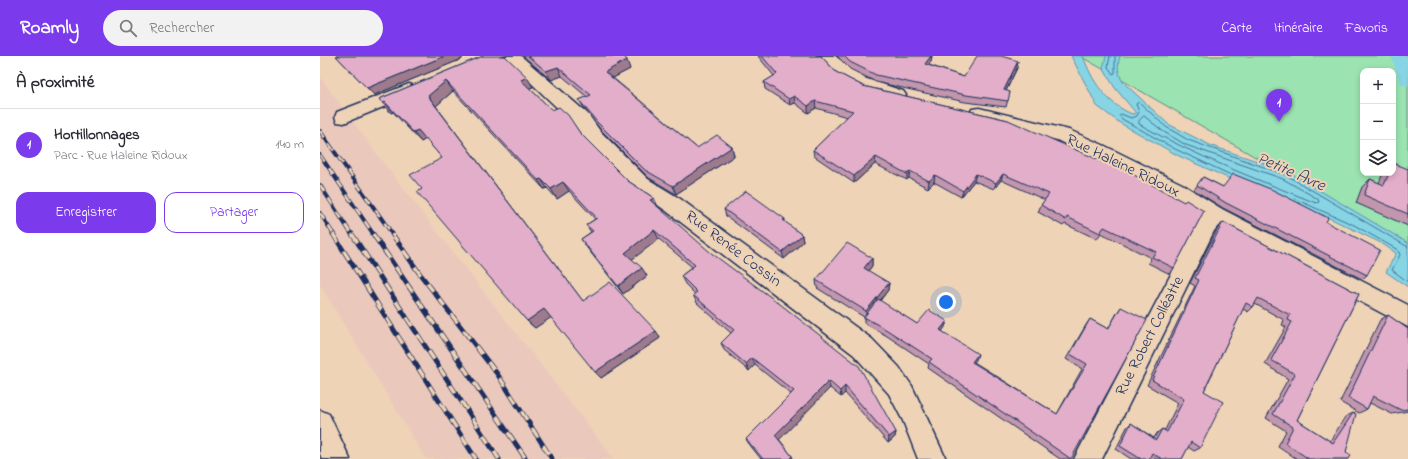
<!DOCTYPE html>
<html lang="fr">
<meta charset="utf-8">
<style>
:root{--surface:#fff;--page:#f2f2f3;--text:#2b2b33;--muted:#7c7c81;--line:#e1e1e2;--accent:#7c3aed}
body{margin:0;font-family:"Indie Flower",sans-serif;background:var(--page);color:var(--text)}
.controls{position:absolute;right:12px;top:12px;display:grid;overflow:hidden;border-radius:8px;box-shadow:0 2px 6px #0003}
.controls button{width:36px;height:36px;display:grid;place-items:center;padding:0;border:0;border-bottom:1px solid var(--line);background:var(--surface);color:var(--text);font:20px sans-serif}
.you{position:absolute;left:626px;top:246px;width:14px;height:14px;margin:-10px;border:3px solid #fff;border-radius:50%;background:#1a73e8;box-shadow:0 0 0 6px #1a73e833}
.badge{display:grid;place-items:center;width:26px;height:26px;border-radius:50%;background:var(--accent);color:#fff;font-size:13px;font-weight:700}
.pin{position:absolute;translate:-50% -33px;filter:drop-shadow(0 1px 2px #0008)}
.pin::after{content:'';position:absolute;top:21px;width:14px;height:12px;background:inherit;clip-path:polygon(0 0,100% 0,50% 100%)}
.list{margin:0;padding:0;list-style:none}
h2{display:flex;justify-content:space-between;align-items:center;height:52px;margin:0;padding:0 16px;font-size:17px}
h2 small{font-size:13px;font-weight:400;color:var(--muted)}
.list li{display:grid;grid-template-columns:26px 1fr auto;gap:12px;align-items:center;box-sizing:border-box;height:72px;padding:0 16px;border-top:1px solid var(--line)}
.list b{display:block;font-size:15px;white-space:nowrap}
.list p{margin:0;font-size:13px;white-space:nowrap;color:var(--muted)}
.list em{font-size:13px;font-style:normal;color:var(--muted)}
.actions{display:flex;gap:8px;padding:12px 16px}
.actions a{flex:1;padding:9px 0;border:1px solid var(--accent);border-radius:12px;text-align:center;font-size:14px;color:var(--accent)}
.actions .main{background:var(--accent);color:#fff}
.icon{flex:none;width:22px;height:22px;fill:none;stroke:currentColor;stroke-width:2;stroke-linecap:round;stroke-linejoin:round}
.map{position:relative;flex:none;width:1088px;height:403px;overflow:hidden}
header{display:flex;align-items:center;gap:24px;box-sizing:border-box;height:56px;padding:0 20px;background:var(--accent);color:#fff}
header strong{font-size:19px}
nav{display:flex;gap:22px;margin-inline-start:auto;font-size:14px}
.search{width:280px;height:36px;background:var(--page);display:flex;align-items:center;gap:10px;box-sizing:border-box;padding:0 14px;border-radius:22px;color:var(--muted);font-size:15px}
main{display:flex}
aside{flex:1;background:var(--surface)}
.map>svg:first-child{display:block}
.built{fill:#ebc8bc}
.green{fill:#9be3b1;stroke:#5b8988;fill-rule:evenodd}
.water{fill:#86d4e4;stroke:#5b92ae}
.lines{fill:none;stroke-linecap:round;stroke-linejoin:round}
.shore{stroke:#467194;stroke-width:1}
.canal{fill:#86d4e4;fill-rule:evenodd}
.minor-casing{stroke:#1b2f5e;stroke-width:3}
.minor{fill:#efd3b6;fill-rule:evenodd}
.rail-far1-casing{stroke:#1b2f5e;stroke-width:4}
.rail-casing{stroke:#1b2f5e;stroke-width:5}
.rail-far1{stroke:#efd3b6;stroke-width:2.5;stroke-dasharray:8;stroke-linecap:butt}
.rail{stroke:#efd3b6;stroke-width:3.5;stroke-dasharray:10;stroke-linecap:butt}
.wall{fill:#c296ad;stroke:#1b2f5e}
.shaded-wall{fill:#9e7a8d;stroke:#1b2f5e}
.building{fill:#e2aec9;stroke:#1b2f5e}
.labels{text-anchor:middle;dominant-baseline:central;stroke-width:4;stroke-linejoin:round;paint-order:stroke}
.street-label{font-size:16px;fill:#1b2f5e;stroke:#efd3b6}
.water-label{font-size:17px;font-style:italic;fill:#26406b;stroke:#efd3b6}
</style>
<header>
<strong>Roamly</strong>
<div class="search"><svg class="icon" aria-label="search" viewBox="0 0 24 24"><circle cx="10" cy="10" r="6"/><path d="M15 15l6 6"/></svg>Rechercher</div>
<nav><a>Carte</a><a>Itinéraire</a><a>Favoris</a></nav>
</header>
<main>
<aside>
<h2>À proximité<small></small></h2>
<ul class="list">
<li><span class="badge">1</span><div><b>Hortillonnages</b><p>Parc · Rue Haleine Ridoux</p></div><em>140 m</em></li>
</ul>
<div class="actions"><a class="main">Enregistrer</a><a>Partager</a></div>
</aside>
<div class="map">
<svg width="1088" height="403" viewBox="0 0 1088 403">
<rect width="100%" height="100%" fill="#efd3b6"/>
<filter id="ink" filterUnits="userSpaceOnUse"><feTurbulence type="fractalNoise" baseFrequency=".025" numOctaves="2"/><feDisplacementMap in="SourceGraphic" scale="8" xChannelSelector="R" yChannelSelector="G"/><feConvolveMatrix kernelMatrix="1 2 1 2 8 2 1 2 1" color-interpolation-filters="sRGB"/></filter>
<g filter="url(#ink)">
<!-- built -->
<polygon class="built" points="0,21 65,109 294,403 106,403 0,229"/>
<!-- green -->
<path class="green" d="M760 0H1088V189ZM1043 15H1073V117H1043Z"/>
<!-- water -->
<path class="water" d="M751 0H763C772 25 786 47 812 58L816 57 795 32 783 12 786 0H800C797 10 798 17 803 26L848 68 892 90 967 115 1088 187V231L1066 216 1076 197 1061 187 1003 159 910 123 859 100 800 67 777 50Z"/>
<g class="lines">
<!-- shore -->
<g class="shore">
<polyline points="790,0 788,11 793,18 795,17 795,0"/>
<path d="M824 60 844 76 866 89 963 123 998 143 999 146 996 147C936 123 875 100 819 68V65Z"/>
<polyline points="911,119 855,93 802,63 799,59 801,58 811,62 817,60 819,56 816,48 819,46 846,71 868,84 966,119 1088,191"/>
<polyline points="975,143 1034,169 1078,194 1080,199 1072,214 1088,226"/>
</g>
<!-- canal -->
<polygon class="canal" points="1071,0 1088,0 1088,30 1081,28"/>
<!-- minor casing -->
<g class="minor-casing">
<g id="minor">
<polygon points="183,0 201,0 268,58 280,75 328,123 359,142 552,283 579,311 592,330 626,403 598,403 583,365 569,338 534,299 345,154 314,133 266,85 254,68"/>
<path d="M497 0H515L544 22 583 35 586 39 583 43C559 50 510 20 497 0Z"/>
<polygon points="89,28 95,30 98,34 95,38 24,67 17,66 15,61 17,56"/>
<polygon points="659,52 749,74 783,89 862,128 902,153 1088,249 1088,271 898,170 894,175 782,403 754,403 881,161 848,140 737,84 652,63 650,58 652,53"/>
<polygon points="0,354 9,358 30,403 2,403 0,398"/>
</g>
</g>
<!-- minor -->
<use href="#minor" class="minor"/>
<!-- rail-far1 casing -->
<g class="rail-far1-casing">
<g id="rail-far1">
<polyline points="0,75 73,179"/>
<polyline points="0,99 54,179"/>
<polyline points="0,129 32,179"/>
<polyline points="0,157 14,179"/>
</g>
</g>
<!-- rail casing -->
<g class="rail-casing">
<g id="rail">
<polyline points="13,178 156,403"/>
<polyline points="32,178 179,403"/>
<polyline points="53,178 206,403"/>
<polyline points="72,178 100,218 178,319 232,403"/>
</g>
</g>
<!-- rail-far1 -->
<use href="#rail-far1" class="rail-far1"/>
<!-- rail -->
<use href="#rail" class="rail"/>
</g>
<!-- wall -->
<g class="wall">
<polygon points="16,0 142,0 142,3 54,39"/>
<polygon points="163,0 213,31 209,32 232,54 260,77 308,125 334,142 338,151 576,376 575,381 568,387 525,337 521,341 510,332 459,383 472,400 473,403 441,403 429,388 426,383 471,338 435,309 429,315 404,294 401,287 411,277 377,247 373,239 375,238 365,228 361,220 372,211 339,183 312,203 327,220 303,238 267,192 261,183 271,176 266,169 275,163 249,135 237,143 227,132 224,133 133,35 116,50 263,245 336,275 340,282 281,322 231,261 215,272 207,265 102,133 122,102 106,83 101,86 73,56 71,57 59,43"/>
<polygon points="203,0 304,0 310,13 293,22 377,92 412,91 414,100 356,138 329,122 281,74 264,52 259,44 267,41 242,20 231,24"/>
<polygon points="438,0 501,0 516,16 543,30 688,64 854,212 850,218 828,207 831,202 781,177 777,183 745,168 743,170 718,156 721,149 725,144 681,124 674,133 654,125 641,141 614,126 608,132 589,122 587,124 555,108 534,127 494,100 493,94 527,61 496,52 488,57 475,47 470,49 445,33 444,26 454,20"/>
<polygon points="517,0 612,0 611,5 609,9 644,21 697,12 686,35 690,36 686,51 645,46 556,26 530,13"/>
<polygon points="1088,113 1088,170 1036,147 1042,131 1050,123 1059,127 1063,117 1073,117"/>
<polygon points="883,121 903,131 1047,219 1042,223 903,152 874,134"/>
<polygon points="404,153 465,163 465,166 482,179 483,186 464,203 406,160"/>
<polygon points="903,166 1039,238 977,364 1010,385 1025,361 1033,357 1026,396 1029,403 977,403 958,390 966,375 946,362 968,323 945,308 966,271 962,269 964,264 935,248 933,251 928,256 923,253 884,335 880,392 874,395 868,391 862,403 832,403 829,402 829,403 811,403 796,393 807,371 811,367 834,382 837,377 842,373 845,374 858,347 827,329 875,230 870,227 898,172"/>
<polygon points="552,202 552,210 548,215 569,227 568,234 560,245 597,268 627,265 625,271 622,275 656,304 654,306 737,358 762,313 746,303 766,269 770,263 788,273 797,257 801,251 751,403 740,403 608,312 609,308 567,280 544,267 544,261 497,232 496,224"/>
<polygon points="1068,259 1088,273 1088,355 1072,358 1050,347 1047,353 1039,357 1020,346 1060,264"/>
</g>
<!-- shaded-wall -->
<g class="shaded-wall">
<polygon points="125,0 142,0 142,3 54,39 47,32"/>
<polygon points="611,0 612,0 611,5 605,15 605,8"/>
<polygon points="307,4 310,13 289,24 285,16"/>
<polygon points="698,5 697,12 683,41 684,34"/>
<polygon points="238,11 242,20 231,24 226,15"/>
<polygon points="207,21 213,31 207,33 201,24"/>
<polygon points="126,25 133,35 116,50 108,40"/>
<polygon points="474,40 475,47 470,49 469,43"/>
<polygon points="495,45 496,52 488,57 488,50"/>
<polygon points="65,46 73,56 71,57 63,47"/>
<polygon points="98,74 106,83 101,86 93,76"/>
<polygon points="412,91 414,100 356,138 353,130"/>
<polygon points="556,101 555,108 534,127 534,120"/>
<polygon points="590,115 589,122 587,124 587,118"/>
<polygon points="656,118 654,125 641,141 643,135"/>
<polygon points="683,118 681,124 674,133 676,127"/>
<polygon points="615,119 614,126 608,132 609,125"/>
<polygon points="221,123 227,132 224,133 218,124"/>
<polygon points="243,126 249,135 237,143 231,133"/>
<polygon points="334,142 338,151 330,144"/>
<polygon points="334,174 339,183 310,205 305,197"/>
<polygon points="482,179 483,186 464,203 462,196"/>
<polygon points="552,202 552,210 544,220 544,212"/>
<polygon points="322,212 327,220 303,238 298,230"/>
<polygon points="569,227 568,234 546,263 546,255"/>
<polygon points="224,253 232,261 215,272 207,265"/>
<polygon points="627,265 625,271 619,280 620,274"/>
<polygon points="336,275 340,282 281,322 275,316"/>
<polygon points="658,298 656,304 650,311 652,306"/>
<polygon points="432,302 435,309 429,315 426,308"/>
<polygon points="509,325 510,332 458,385 455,379"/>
<polygon points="525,330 525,337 521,341 520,335"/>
<polygon points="576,376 575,381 568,387 569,381"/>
<polygon points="472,400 473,403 469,403"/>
</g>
<!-- building -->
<g class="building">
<polygon points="16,0 125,0 47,32"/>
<polygon points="163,0 185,0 207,21 201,24 203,26 232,54 239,51 248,59 260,77 308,125 334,142 330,144 390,196 460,248 539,310 576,376 569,381 525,330 520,335 509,325 455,379 472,400 469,403 443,403 426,383 474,335 432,302 426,308 401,287 414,274 373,239 377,236 361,220 375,209 334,174 305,197 322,212 298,230 261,183 273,175 266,169 277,162 243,126 231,133 221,123 218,124 126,25 108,40 263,245 290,226 336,275 275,316 224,253 207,265 97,136 102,133 90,119 122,102 98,74 93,76 65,46 63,47 59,43"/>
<polygon points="208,0 304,0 307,4 285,16 377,92 397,79 412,91 353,130 325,114 277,66 259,44 271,39 238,11 226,15"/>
<polygon points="442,0 501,0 516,16 543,30 688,64 788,108 790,106 864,146 866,144 884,155 854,212 832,201 836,196 784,171 780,177 747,161 746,164 721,149 729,138 683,118 676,127 656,118 643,135 615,119 609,125 590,115 587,118 556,101 534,120 493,94 533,55 495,45 488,50 474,40 469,43 444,26 457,18"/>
<polygon points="524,0 611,0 605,8 644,21 657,0 681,0 698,5 684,34 690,36 688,45 646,39 556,19 530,6"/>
<polygon points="1073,107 1088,113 1088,158 1044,139 1050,123 1064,129 1069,117 1073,117"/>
<polygon points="913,118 953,134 1008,162 1006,166 1060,194 1047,219 906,147 877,129 883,121 903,131"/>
<polygon points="426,135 465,163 463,164 482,179 462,196 404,153"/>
<polygon points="903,166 1039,238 977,364 1013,387 1033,357 1036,358 1026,396 1031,399 1029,403 989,403 965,387 973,371 953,358 975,318 951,304 972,266 968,264 970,259 938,242 933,251 926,247 884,335 903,346 880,392 871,386 862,403 842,403 832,397 829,403 821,403 800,390 811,367 836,384 842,373 847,376 864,343 832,324 879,224 875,222"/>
<polygon points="527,187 552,202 544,212 569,227 546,255 496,224"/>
<polygon points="558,243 597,268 609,254 627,265 620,274 658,298 652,306 737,358 767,308 750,298 770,263 788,273 801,251 827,264 751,403 609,306 612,303 567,274 544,261"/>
<polygon points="1068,259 1088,273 1088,353 1081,354 1053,340 1047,353 1028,342"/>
</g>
</g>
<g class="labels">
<!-- street labels -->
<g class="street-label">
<text transform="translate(803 110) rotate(26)">Rue Haleine Ridoux</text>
<text transform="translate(413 193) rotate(37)">Rue Renée Cossin</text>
<text transform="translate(830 280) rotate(-63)">Rue Robert Colléatte</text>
</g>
<!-- water labels -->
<g class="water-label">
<text transform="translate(971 116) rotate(24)">Petite Avre</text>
</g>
</g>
</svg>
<div class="controls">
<button>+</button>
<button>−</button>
<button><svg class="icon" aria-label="layers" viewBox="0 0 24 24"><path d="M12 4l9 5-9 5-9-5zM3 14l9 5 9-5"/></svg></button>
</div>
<div class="you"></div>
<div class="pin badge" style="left:959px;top:66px">1</div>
</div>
</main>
